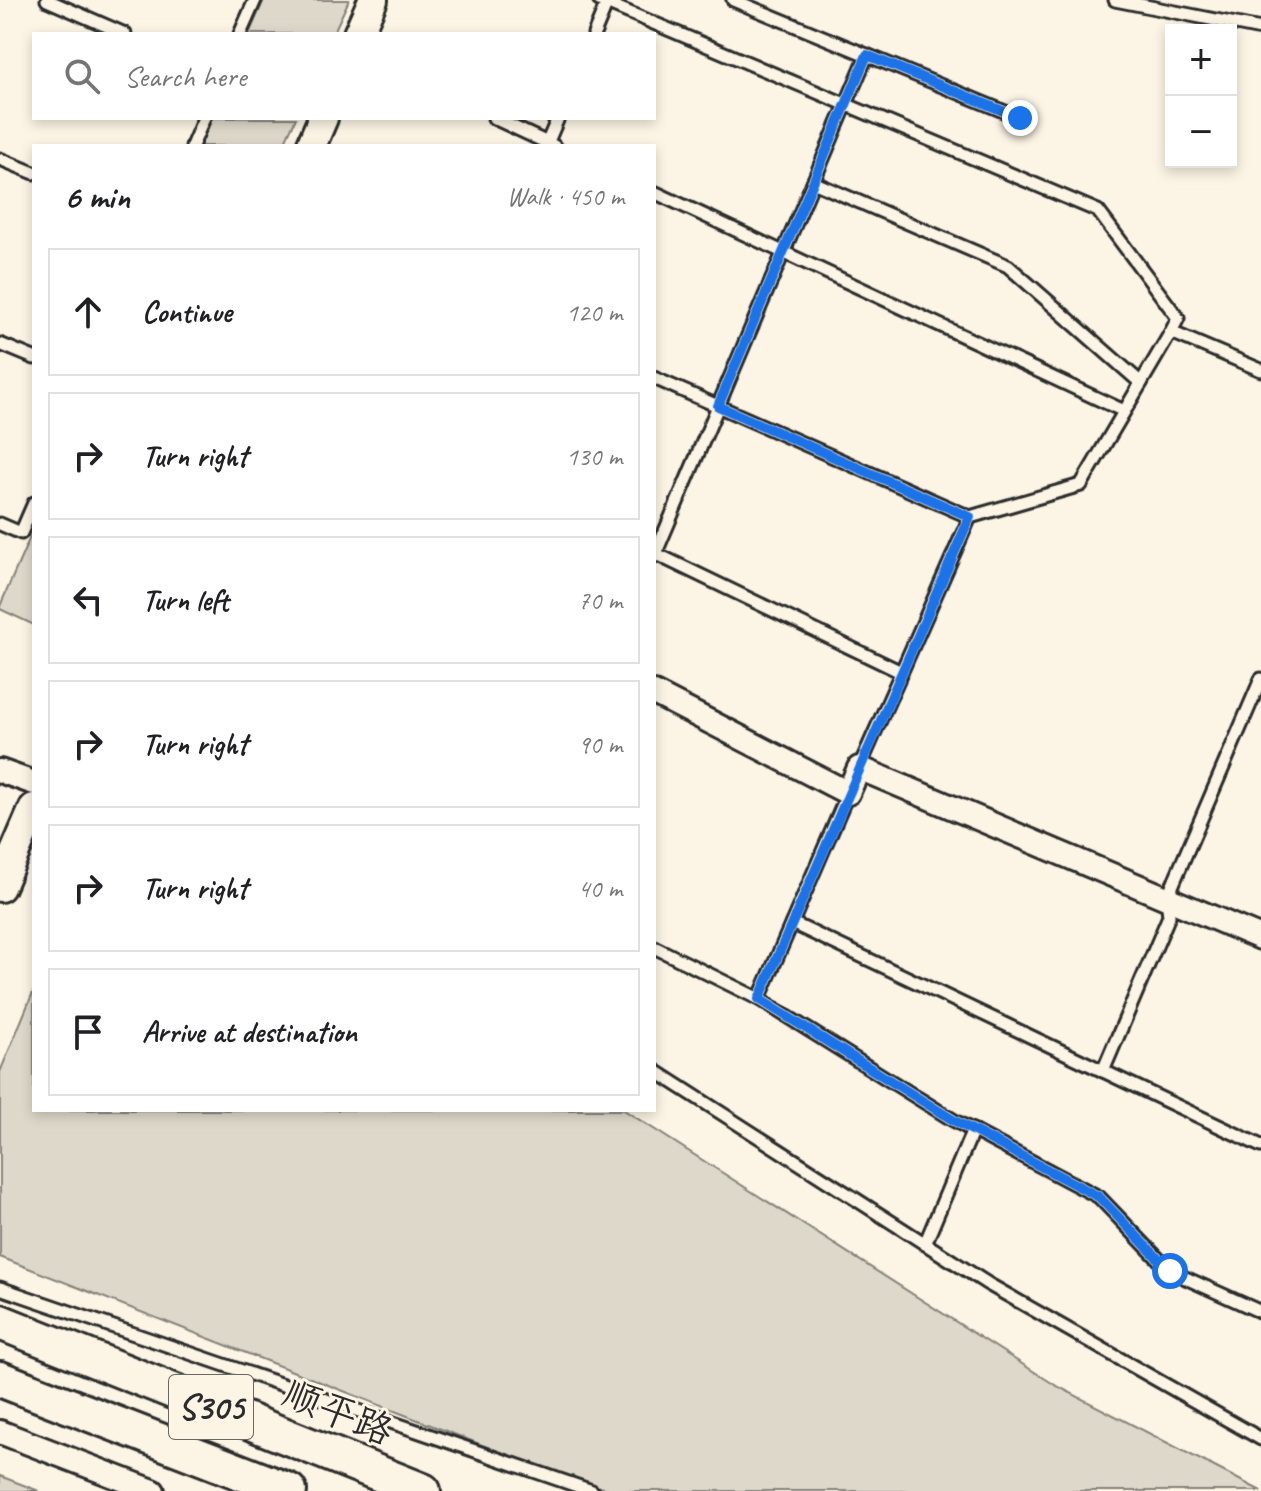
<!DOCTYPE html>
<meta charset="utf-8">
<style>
:root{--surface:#fff;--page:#f6f6f6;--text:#202124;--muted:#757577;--line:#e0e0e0}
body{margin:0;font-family:Caveat,"LXGW WenKai TC",sans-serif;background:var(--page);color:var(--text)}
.controls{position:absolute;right:24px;top:24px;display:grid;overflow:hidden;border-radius:0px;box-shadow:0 4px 12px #0003}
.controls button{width:72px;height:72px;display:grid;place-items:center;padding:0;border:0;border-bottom:2px solid var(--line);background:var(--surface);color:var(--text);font:40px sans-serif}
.stop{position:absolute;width:24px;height:24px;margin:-18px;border:6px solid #1a73e8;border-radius:50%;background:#fff}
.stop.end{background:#1a73e8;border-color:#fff;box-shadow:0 2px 8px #0008}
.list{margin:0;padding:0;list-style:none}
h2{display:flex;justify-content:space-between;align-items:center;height:104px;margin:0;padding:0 32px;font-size:34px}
h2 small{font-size:26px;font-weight:400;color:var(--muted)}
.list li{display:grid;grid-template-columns:52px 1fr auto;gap:24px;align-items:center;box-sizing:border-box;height:128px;margin:0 16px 16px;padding:0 16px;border:2px solid var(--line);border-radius:0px}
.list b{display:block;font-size:30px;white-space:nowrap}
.list em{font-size:26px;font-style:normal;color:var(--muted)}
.icon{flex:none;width:44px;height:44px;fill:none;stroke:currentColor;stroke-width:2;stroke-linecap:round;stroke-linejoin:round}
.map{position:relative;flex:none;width:1261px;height:1491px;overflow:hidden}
.search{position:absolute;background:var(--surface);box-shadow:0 4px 12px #0003;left:32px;top:32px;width:624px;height:88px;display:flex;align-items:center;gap:20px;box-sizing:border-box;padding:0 28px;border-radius:0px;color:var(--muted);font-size:30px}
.panel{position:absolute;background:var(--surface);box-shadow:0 4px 12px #0003;left:32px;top:144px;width:624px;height:968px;border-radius:0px}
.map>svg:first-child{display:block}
.green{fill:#ded8ca;stroke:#84827a;stroke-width:2}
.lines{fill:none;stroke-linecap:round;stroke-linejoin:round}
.service-casing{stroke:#2b2b2b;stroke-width:17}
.minor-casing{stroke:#2b2b2b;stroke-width:28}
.tertiary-casing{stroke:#2b2b2b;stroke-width:34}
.primary-casing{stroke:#2b2b2b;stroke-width:40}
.service{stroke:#fcf5e5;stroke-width:11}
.minor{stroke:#fcf5e5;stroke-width:22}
.tertiary{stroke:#fcf5e5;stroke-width:28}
.primary{stroke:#fcf5e5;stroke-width:34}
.route{stroke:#1a73e8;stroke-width:10}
.labels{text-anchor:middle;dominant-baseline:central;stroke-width:6;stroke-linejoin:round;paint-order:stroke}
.shield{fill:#fcf5e5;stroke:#6a6863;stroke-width:2}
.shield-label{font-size:36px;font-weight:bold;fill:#2b2b2b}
.street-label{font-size:38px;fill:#2b2b2b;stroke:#fcf5e5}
</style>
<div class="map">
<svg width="1261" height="1491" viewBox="0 0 1261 1491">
<rect width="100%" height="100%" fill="#fcf5e5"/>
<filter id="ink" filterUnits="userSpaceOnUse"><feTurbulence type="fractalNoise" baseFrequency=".0125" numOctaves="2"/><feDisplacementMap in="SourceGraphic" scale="16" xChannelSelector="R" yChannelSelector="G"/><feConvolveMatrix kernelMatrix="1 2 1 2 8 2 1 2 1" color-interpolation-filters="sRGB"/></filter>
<g filter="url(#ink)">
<!-- green -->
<g class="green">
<polygon points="264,0 349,0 333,34 249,34"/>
<polygon points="212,118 296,118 283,146 200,146"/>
<polygon points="34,528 34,625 0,609 0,606"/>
<polygon points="34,990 34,1110 624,1110 1055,1385 1261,1491 619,1491 582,1484 0,1257 0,1072"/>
<polygon points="0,1476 39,1491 0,1491"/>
</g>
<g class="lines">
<!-- service casing -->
<g class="service-casing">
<g id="service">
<polyline points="47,0 125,34"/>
<polyline points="599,0 1098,211 1178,318 1171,332"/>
<polyline points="733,0 1020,118"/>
<polyline points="1115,0 1261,29"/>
<polyline points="240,34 255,0"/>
<polyline points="594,34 608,0"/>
<polyline points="494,118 554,146"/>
<polyline points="192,146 204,118"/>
<polyline points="546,146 558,118"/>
<polyline points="0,159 34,173"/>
<polyline points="813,182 1008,266 1141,383"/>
<polyline points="654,192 1124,411"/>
<polyline points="0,344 34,358"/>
<polyline points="654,378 970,517"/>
<polyline points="0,524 21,533 34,503"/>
<polyline points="654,553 901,672"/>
<polyline points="654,557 867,55"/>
<polyline points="859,768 970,517 1081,485 1171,332 1261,370"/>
<polyline points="792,923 1261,1146"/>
<polyline points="654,947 759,999 953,1120 1099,1197 1170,1271 1261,1312"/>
<polyline points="759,999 848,793"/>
<polyline points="654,1070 988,1284 1261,1439"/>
<polyline points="1103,1071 1169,916 1167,898 1261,679"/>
<polyline points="925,1244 973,1130"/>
<polyline points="0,1288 592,1491"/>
</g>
</g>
<!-- minor casing -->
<g class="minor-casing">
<g id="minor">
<polyline points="654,693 848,793 859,768 1261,938"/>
<polyline points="0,771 34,783"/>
<polyline points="0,1432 153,1491"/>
</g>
</g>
<!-- tertiary casing -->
<g class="tertiary-casing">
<g id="tertiary">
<polyline points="358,34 373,0"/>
<polyline points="311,146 323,118"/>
<polyline points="0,887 34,808"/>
</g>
</g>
<!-- primary casing -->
<g class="primary-casing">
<g id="primary">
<polyline points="0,1322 423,1491"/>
<polyline points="0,1379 289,1491"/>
</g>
</g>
<!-- service -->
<use href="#service" class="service"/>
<!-- minor -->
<use href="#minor" class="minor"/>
<!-- tertiary -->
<use href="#tertiary" class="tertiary"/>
<!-- primary -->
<use href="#primary" class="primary"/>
</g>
</g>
<g class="lines" filter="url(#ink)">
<!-- route -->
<polyline class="route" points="1020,118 867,55 718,406 970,517 759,999 953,1120 1099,1197 1170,1271"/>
</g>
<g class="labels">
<!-- shield labels -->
<rect class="shield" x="169" y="1375" width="84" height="64" rx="6"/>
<g class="shield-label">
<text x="211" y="1407">S305</text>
</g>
<!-- street labels -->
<g class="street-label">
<text transform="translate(338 1412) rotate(22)">顺平路</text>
</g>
</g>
</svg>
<div class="controls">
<button>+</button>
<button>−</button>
</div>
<div class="stop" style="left:1170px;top:1271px"></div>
<div class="stop end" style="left:1020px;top:118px"></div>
<div class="search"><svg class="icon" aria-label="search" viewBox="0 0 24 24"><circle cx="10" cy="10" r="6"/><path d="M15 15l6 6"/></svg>Search here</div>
<section class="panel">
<h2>6 min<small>Walk · 450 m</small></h2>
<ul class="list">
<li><svg class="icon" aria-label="ahead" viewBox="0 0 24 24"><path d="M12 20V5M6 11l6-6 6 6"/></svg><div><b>Continue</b></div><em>120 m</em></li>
<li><svg class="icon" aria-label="right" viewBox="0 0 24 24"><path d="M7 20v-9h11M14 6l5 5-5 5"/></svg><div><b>Turn right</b></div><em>130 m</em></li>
<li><svg class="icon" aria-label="left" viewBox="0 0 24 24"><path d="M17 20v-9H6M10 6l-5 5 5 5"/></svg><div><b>Turn left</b></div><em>70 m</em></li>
<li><svg class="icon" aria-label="right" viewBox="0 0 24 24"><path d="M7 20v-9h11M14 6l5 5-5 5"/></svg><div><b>Turn right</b></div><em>90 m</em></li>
<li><svg class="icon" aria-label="right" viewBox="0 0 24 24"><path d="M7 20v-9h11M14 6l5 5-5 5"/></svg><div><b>Turn right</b></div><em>40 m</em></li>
<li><svg class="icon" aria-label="arrive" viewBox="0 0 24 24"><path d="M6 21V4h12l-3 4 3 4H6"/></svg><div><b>Arrive at destination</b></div></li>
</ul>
</section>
</div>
